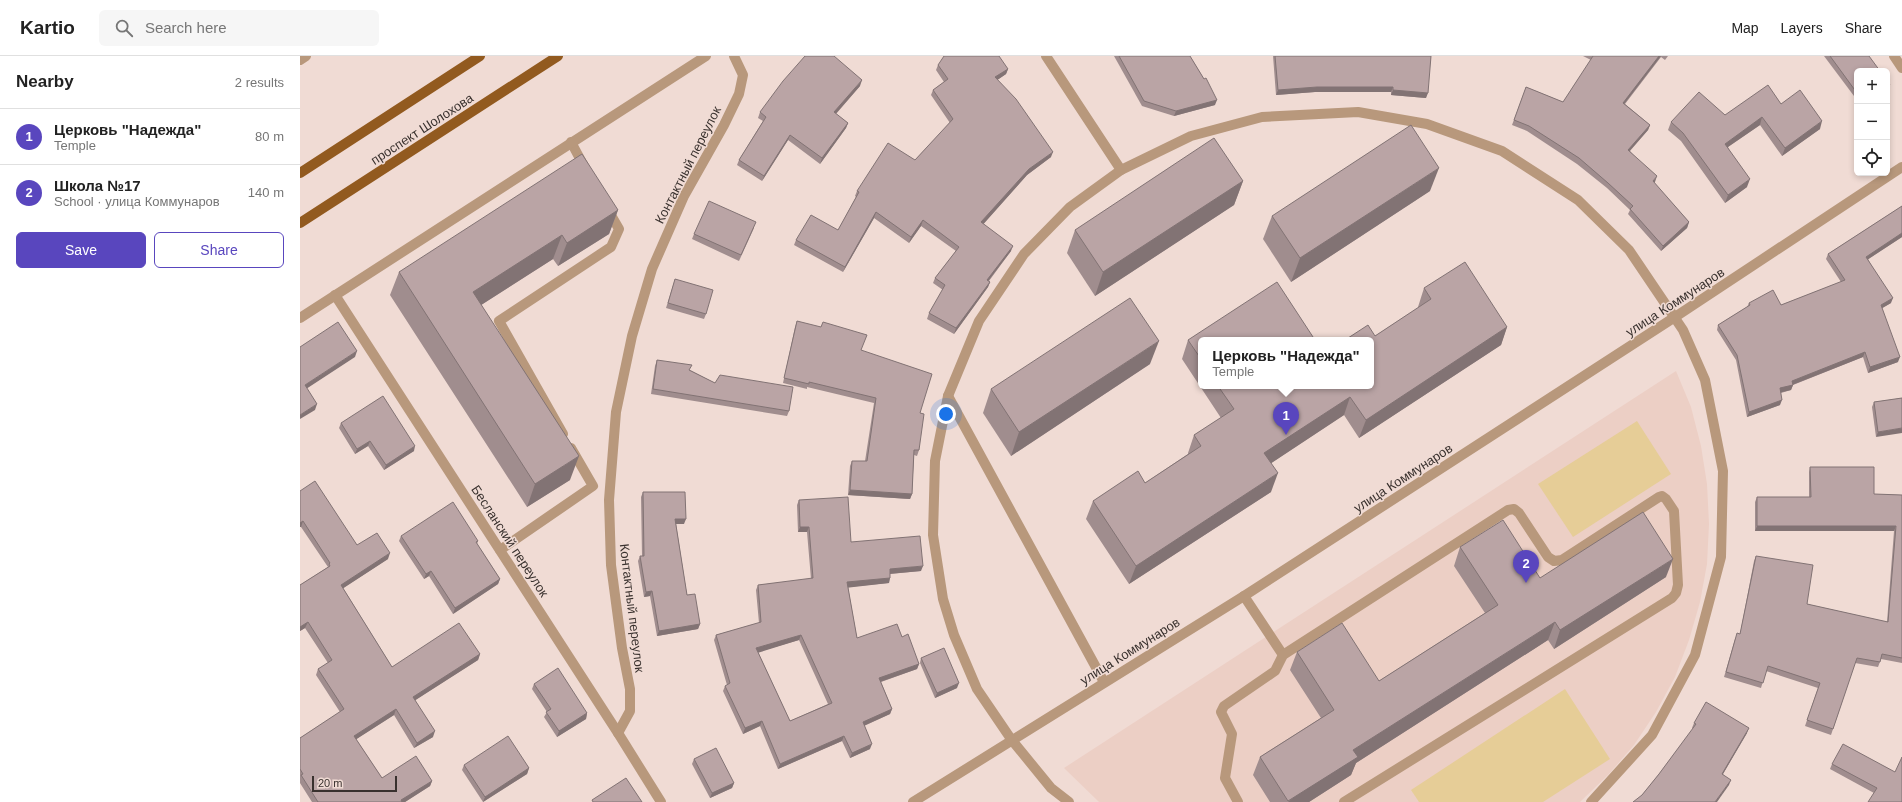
<!DOCTYPE html>
<meta charset="utf-8">
<style>
:root{--surface:#fff;--page:#f6f6f6;--text:#222;--muted:#767676;--line:#e0e0e0;--accent:#5946be}
body{margin:0;font-family:Arial,sans-serif;background:var(--page);color:var(--text)}
.controls{position:absolute;right:12px;top:12px;display:grid;overflow:hidden;border-radius:6px;box-shadow:0 2px 6px #0003}
.controls button{width:36px;height:36px;display:grid;place-items:center;padding:0;border:0;border-bottom:1px solid var(--line);background:var(--surface);color:var(--text);font:20px sans-serif}
.scale{position:absolute;left:12px;bottom:10px;width:85px;box-sizing:border-box;padding-left:4px;border:2px solid #39312e;border-top:0;font-size:11px;line-height:14px;white-space:nowrap;color:#39312e;-webkit-text-stroke:3px #f0dbd4;paint-order:stroke}
.you{position:absolute;left:646px;top:358px;width:14px;height:14px;margin:-10px;border:3px solid #fff;border-radius:50%;background:#1a73e8;box-shadow:0 0 0 6px #1a73e833}
.badge{display:grid;place-items:center;width:26px;height:26px;border-radius:50%;background:var(--accent);color:#fff;font-size:13px;font-weight:700}
.pin{position:absolute;translate:-50% -33px;filter:drop-shadow(0 1px 2px #0008)}
.pin::after{content:'';position:absolute;top:21px;width:14px;height:12px;background:inherit;clip-path:polygon(0 0,100% 0,50% 100%)}
.popup{position:absolute;left:898px;top:281px;width:176px;height:52px;box-sizing:border-box;display:grid;place-content:center;border-radius:6px;background:var(--surface);filter:drop-shadow(0 1px 3px #0005);font-size:13px;white-space:nowrap;color:var(--muted)}
.popup b{font-size:15px;color:var(--text)}
.popup::after{content:'';position:absolute;left:50%;top:100%;margin-left:-8px;border:8px solid transparent;border-top-color:var(--surface)}
.list{margin:0;padding:0;list-style:none}
h2{display:flex;justify-content:space-between;align-items:center;height:52px;margin:0;padding:0 16px;font-size:17px}
h2 small{font-size:13px;font-weight:400;color:var(--muted)}
.list li{display:grid;grid-template-columns:26px 1fr auto;gap:12px;align-items:center;box-sizing:border-box;height:56px;padding:0 16px;border-top:1px solid var(--line)}
.list b{display:block;font-size:15px;white-space:nowrap}
.list p{margin:0;font-size:13px;white-space:nowrap;color:var(--muted)}
.list em{font-size:13px;font-style:normal;color:var(--muted)}
.actions{display:flex;gap:8px;padding:12px 16px}
.actions a{flex:1;padding:9px 0;border:1px solid var(--accent);border-radius:6px;text-align:center;font-size:14px;color:var(--accent)}
.actions .main{background:var(--accent);color:#fff}
.icon{flex:none;width:22px;height:22px;fill:none;stroke:currentColor;stroke-width:2;stroke-linecap:round;stroke-linejoin:round}
.map{position:relative;flex:none;width:1602px;height:746px;overflow:hidden}
header{display:flex;align-items:center;gap:24px;box-sizing:border-box;height:56px;padding:0 20px;background:var(--surface);border-bottom:1px solid var(--line)}
header strong{font-size:19px}
nav{display:flex;gap:22px;margin-inline-start:auto;font-size:14px}
.search{width:280px;height:36px;background:var(--page);display:flex;align-items:center;gap:10px;box-sizing:border-box;padding:0 14px;border-radius:6px;color:var(--muted);font-size:15px}
main{display:flex}
aside{flex:1;background:var(--surface)}
.map>svg:first-child{display:block}
.built{fill:#eccfc5}
.pitch{fill:#e6cd97}
.lines{fill:none;stroke-linecap:round;stroke-linejoin:round}
.service{stroke:#b8987c;stroke-width:10}
.minor{stroke:#b8987c;stroke-width:10}
.primary{stroke:#925a1f;stroke-width:10}
.wall{fill:#a08d8e;fill-rule:evenodd}
.shaded-wall{fill:#827374}
.building{fill:#baa4a5;stroke:#827374;fill-rule:evenodd}
.labels{text-anchor:middle;dominant-baseline:central;stroke-width:3;stroke-linejoin:round;paint-order:stroke}
.street-label{font-size:13px;fill:#39312e;stroke:#f0dbd4}
</style>
<header>
<strong>Kartio</strong>
<div class="search"><svg class="icon" aria-label="search" viewBox="0 0 24 24"><circle cx="10" cy="10" r="6"/><path d="M15 15l6 6"/></svg>Search here</div>
<nav><a>Map</a><a>Layers</a><a>Share</a></nav>
</header>
<main>
<aside>
<h2>Nearby<small>2 results</small></h2>
<ul class="list">
<li><span class="badge">1</span><div><b>Церковь &quot;Надежда&quot;</b><p>Temple</p></div><em>80 m</em></li>
<li><span class="badge">2</span><div><b>Школа №17</b><p>School · улица Коммунаров</p></div><em>140 m</em></li>
</ul>
<div class="actions"><a class="main">Save</a><a>Share</a></div>
</aside>
<div class="map">
<svg width="1602" height="746" viewBox="0 0 1602 746">
<rect width="100%" height="100%" fill="#f0dbd4"/>
<!-- built -->
<polygon class="built" points="1376,315 1391,351 1401,390 1407,428 1409,468 1407,508 1400,546 1389,584 1375,621 1356,656 1334,689 1308,719 1280,746 799,746 764,712"/>
<!-- pitch -->
<g class="pitch">
<polygon points="1337,365 1371,418 1273,481 1238,428"/>
<polygon points="1265,633 1310,703 1243,746 1119,746 1111,734"/>
</g>
<g class="lines">
<!-- service -->
<g class="service">
<polyline points="271,86 285,112"/>
<polyline points="648,340 804,626"/>
<polyline points="263,378 199,265 311,191 319,173 308,154"/>
<polyline points="200,494 293,430 271,392"/>
<polyline points="944,540 983,599"/>
<polyline points="938,746 925,722 932,678 921,656 924,650 975,615 983,599 1208,454 1214,453 1219,457 1248,501 1254,505 1262,504 1359,441 1362,440 1366,443 1374,455 1378,529 1376,537 1372,542 1044,746"/>
</g>
<!-- minor -->
<g class="minor">
<polyline points="746,0 821,114"/>
<polyline points="1594,0 1602,12"/>
<polyline points="0,4 6,0"/>
<polyline points="35,239 318,677 361,746"/>
<polyline points="0,262 406,0"/>
<polyline points="318,677 330,655 330,633 322,592 311,509 309,444 316,356 332,280 352,213 384,140 424,69 439,38 443,19 434,0"/>
<polyline points="613,746 944,540 1375,261 1602,111"/>
<polyline points="769,746 751,732 711,683 677,633 654,579 643,543 633,479 635,405 648,340 679,265 724,198 770,151 821,114 891,80 962,61 1058,56 1127,68 1202,95 1278,144 1329,194 1383,274 1405,324 1423,415 1421,501 1395,599 1352,679 1291,746"/>
</g>
<!-- primary -->
<g class="primary">
<polyline points="0,117 180,0"/>
<polyline points="0,167 258,0"/>
</g>
</g>
<!-- wall -->
<g class="wall">
<polygon points="814,0 890,0 904,23 915,49 874,60 842,50"/>
<polygon points="973,0 1131,0 1126,42 1091,39 1091,36 1015,36 976,39"/>
<polygon points="1283,0 1368,0 1365,4 1361,1 1325,48 1350,69 1348,74 1330,95 1355,126 1354,127 1389,166 1387,172 1361,195 1328,158 1330,154 1307,132 1277,108 1227,75 1212,69 1226,31 1263,46 1291,4"/>
<polygon points="1524,0 1569,0 1557,15 1557,44"/>
<polygon points="638,9 708,13 706,18 697,24 751,101 727,119 683,168 711,195 689,225 690,226 688,231 654,278 627,263 629,257 643,234 633,227 635,222 656,195 621,170 609,187 574,162 543,216 494,189 496,184 538,174 556,141 555,140 557,135 615,104 650,67 631,39 633,34 644,26 636,14"/>
<polygon points="560,30 536,58 548,67 546,72 520,108 488,84 462,125 437,109 439,104 463,65 458,62 460,56"/>
<polygon points="1481,48 1520,73 1482,100 1460,69 1428,91 1447,131 1425,147 1381,85 1368,74 1371,66 1425,59"/>
<polygon points="943,125 934,149 795,240 767,197 775,174"/>
<polygon points="1130,135 991,226 963,183 972,160"/>
<polygon points="1602,150 1602,181 1568,203 1591,247 1582,252 1598,306 1568,317 1563,301 1493,329 1491,334 1481,337 1480,349 1447,361 1436,304 1417,274 1418,269 1447,251 1449,247 1481,249 1541,226 1526,203 1528,198"/>
<polygon points="318,154 309,178 258,210 253,203 181,249 270,424 227,451 90,239 99,216"/>
<polygon points="454,172 439,205 392,183 394,178"/>
<polygon points="375,223 406,258 404,263 366,252"/>
<polygon points="1124,232 1207,271 1201,289 1059,382 1044,359 971,407 971,436 829,528 786,463 793,445 845,427 888,398 888,397 894,379 921,362 882,303 888,284 901,284 901,330 1071,330 1075,280 1118,252 1118,251"/>
<polygon points="497,265 561,294 620,357 619,394 617,400 614,399 612,438 610,443 548,439 550,410 552,405 565,405 574,347 507,331 507,333 483,327 495,271"/>
<polygon points="357,304 390,314 415,327 489,355 487,360 351,338 355,310"/>
<polygon points="850,308 711,400 683,357 691,333"/>
<polygon points="1602,342 1576,381 1572,351 1574,346"/>
<polygon points="41,367 114,395 84,414 68,390 55,398 39,372"/>
<polygon points="1510,411 1574,438 1602,439 1602,607 1581,603 1578,611 1555,607 1531,679 1505,670 1518,632 1466,615 1461,632 1424,621 1435,583 1440,578 1454,505 1456,500 1507,548 1587,566 1594,475 1455,475 1455,446 1457,441 1509,441 1509,416"/>
<polygon points="0,435 57,489 88,503 43,532 92,611 180,598 178,604 115,644 133,681 114,692 94,659 56,683 82,722 132,725 130,730 105,746 12,746 0,727 0,682 40,656 16,619 18,613 28,607 5,572 0,575 0,529 28,511 1,471 0,471"/>
<polygon points="343,436 384,468 376,468 387,539 400,568 398,573 357,580 350,540 344,541 338,505 340,500 342,500 341,441"/>
<path d="M499 444 551 486 621 515 590 518 589 527 548 531 557 582 602 581 619 608 617 613 581 626 592 653 590 658 564 670 570 693 550 702 542 685 478 713 460 670 443 678 423 635 425 630 427 629 414 584 416 579 459 567 456 534 458 529 511 523 507 476H498L497 449ZM499 584 528 648 490 665 458 596Z"/>
<polygon points="101,480 178,485 177,488 200,523 198,528 153,558 129,520 124,523 99,485"/>
<polygon points="1160,491 1240,522 1366,521 1254,593 1248,584 1056,707 1051,719 1009,746 970,746 953,719 960,701 1021,662 990,614 997,596 1079,625 1185,557 1154,510"/>
<polygon points="621,602 657,632 635,642 620,607"/>
<polygon points="234,628 287,657 286,663 257,681 244,661 247,656 232,633"/>
<polygon points="1394,667 1447,677 1423,718 1429,729 1342,739 1359,718 1393,673 1392,672"/>
<polygon points="394,703 434,727 432,732 410,742 392,708"/>
<polygon points="1532,708 1595,716 1602,746 1574,737 1530,713"/>
<polygon points="164,709 229,712 227,718 183,746 162,714"/>
</g>
<!-- shaded-wall -->
<g class="shaded-wall">
<polygon points="1359,0 1361,0 1321,52 1323,47"/>
<polygon points="708,13 706,18 693,27 695,21"/>
<polygon points="562,24 560,30 532,62 534,56"/>
<polygon points="1590,29 1588,34 1587,35 1587,31"/>
<polygon points="1017,31 1093,31 1091,36 1015,36 976,39 978,34"/>
<polygon points="1093,34 1128,37 1126,42 1091,39"/>
<polygon points="917,44 915,49 874,60 876,55"/>
<polygon points="1462,61 1460,69 1422,95 1425,88"/>
<polygon points="1522,65 1520,73 1482,100 1485,92"/>
<polygon points="548,67 546,72 520,108 522,102"/>
<polygon points="1350,69 1348,74 1326,99 1328,94"/>
<polygon points="490,79 488,84 462,125 464,120"/>
<polygon points="753,96 751,101 727,119 680,172 681,166 729,113"/>
<polygon points="1139,112 1130,135 991,226 1000,202"/>
<polygon points="1357,120 1355,126 1351,130 1353,125"/>
<polygon points="1450,123 1447,131 1425,147 1428,139"/>
<polygon points="943,125 934,149 795,240 803,216"/>
<polygon points="318,154 309,178 258,210 267,187"/>
<polygon points="576,156 574,162 543,216 545,211"/>
<polygon points="623,164 621,170 609,187 611,181"/>
<polygon points="1389,166 1387,172 1361,195 1363,190"/>
<polygon points="1602,177 1602,181 1564,206 1566,201"/>
<polygon points="262,179 253,203 164,260 173,236"/>
<polygon points="713,190 711,195 685,229 687,224"/>
<polygon points="690,226 688,231 654,278 656,272"/>
<polygon points="1593,242 1591,247 1579,254 1581,249"/>
<polygon points="1207,271 1201,289 1059,382 1066,364"/>
<polygon points="859,285 850,308 711,400 719,376"/>
<polygon points="57,295 55,301 3,335 5,329"/>
<polygon points="1565,296 1563,301 1492,329 1493,329 1491,334 1478,337 1480,332 1492,325"/>
<polygon points="1600,301 1598,306 1568,317 1570,311"/>
<polygon points="1050,341 1044,359 958,416 964,397"/>
<polygon points="1482,344 1480,349 1447,361 1449,356"/>
<polygon points="17,348 15,354 0,363 0,359"/>
<polygon points="1602,372 1602,377 1576,381 1578,376"/>
<polygon points="70,385 68,390 55,398 57,393"/>
<polygon points="115,390 114,395 84,414 86,409"/>
<polygon points="279,400 270,424 227,451 235,428"/>
<polygon points="978,417 971,436 829,528 836,510"/>
<polygon points="550,434 612,438 610,443 548,439"/>
<polygon points="375,463 386,463 384,468 373,468"/>
<polygon points="3,465 1,471 0,471 0,467"/>
<polygon points="1457,470 1596,470 1594,475 1455,475"/>
<polygon points="500,471 509,471 507,476 498,476"/>
<polygon points="90,497 88,503 39,535 41,529"/>
<polygon points="1373,503 1366,521 1254,593 1260,574"/>
<polygon points="623,510 621,515 588,518 590,513"/>
<polygon points="131,515 129,520 124,523 126,518"/>
<polygon points="590,522 589,527 545,532 547,526"/>
<polygon points="200,523 198,528 153,558 155,552"/>
<polygon points="352,535 350,540 344,541 346,536"/>
<polygon points="8,566 5,572 0,575 0,571"/>
<polygon points="1255,566 1248,584 1056,707 1051,719 1009,746 988,746 1053,694"/>
<polygon points="400,568 398,573 357,580 359,575"/>
<polygon points="501,579 499,584 454,598 456,592"/>
<polygon points="180,598 178,604 111,647 113,641"/>
<polygon points="619,608 617,613 577,627 579,622"/>
<polygon points="659,627 657,632 635,642 637,637"/>
<polygon points="96,653 94,659 52,686 54,680"/>
<polygon points="592,653 590,658 561,671 563,666"/>
<polygon points="287,657 286,663 257,681 259,675"/>
<polygon points="462,665 460,670 443,678 445,672"/>
<polygon points="1449,672 1447,677 1420,723 1422,718"/>
<polygon points="135,675 133,681 114,692 117,687"/>
<polygon points="544,680 542,685 478,713 480,708"/>
<polygon points="572,688 570,693 550,702 552,697"/>
<polygon points="229,712 227,718 183,746 185,741"/>
<polygon points="1431,724 1429,729 1417,746 1415,746"/>
<polygon points="132,725 130,730 105,746 101,746 101,744"/>
<polygon points="434,727 432,732 410,742 412,737"/>
</g>
<!-- building -->
<g class="building">
<polygon points="505,0 534,0 562,24 534,56 548,67 522,102 490,79 464,120 439,104 466,61 460,56 483,25"/>
<polygon points="644,0 699,0 708,13 695,21 716,43 753,96 729,113 681,166 713,190 687,224 690,226 656,272 629,257 645,229 635,222 659,191 623,164 611,181 576,156 545,211 496,184 511,159 538,174 559,136 557,135 588,87 615,104 653,63 633,34 648,23 638,9"/>
<polygon points="819,0 890,0 904,23 906,22 917,44 876,55 844,45"/>
<polygon points="975,0 1131,0 1128,37 1093,34 1093,31 1017,31 978,34"/>
<polygon points="1293,0 1359,0 1323,47 1350,69 1328,94 1357,120 1353,125 1389,166 1363,190 1330,153 1333,150 1308,127 1279,102 1229,70 1214,64 1226,31 1263,46"/>
<polygon points="1530,0 1569,0 1580,15 1557,15 1557,37"/>
<polygon points="1587,25 1590,29 1587,31"/>
<polygon points="1468,29 1481,48 1500,34 1522,65 1485,92 1462,61 1425,88 1450,123 1428,139 1383,77 1371,66 1399,36 1425,59"/>
<polygon points="1111,69 1139,112 1000,202 972,160"/>
<polygon points="914,82 943,125 803,216 775,174"/>
<polygon points="282,98 318,154 267,187 262,179 173,236 279,400 235,428 99,216"/>
<polygon points="409,145 456,166 441,199 394,178"/>
<polygon points="1602,150 1602,177 1566,201 1593,242 1581,249 1600,301 1570,311 1565,296 1492,325 1493,329 1480,332 1482,344 1449,356 1437,299 1418,269 1450,249 1449,247 1473,234 1481,249 1545,224 1528,198"/>
<polygon points="1165,206 1207,271 1066,364 1050,341 964,397 978,417 836,510 793,445 838,415 845,427 901,390 894,379 934,353 918,330 1071,330 1071,284 1045,284 1068,269 1075,280 1131,243 1124,232"/>
<polygon points="375,223 413,234 406,258 368,247"/>
<polygon points="977,226 1015,284 901,284 901,303 888,284"/>
<polygon points="830,242 859,285 719,376 691,333"/>
<polygon points="497,265 521,271 523,266 567,279 561,294 632,318 620,357 624,358 619,394 614,394 612,438 550,434 552,405 567,405 576,342 509,326 509,328 484,322"/>
<polygon points="38,266 57,295 5,329 17,348 0,359 0,291"/>
<polygon points="357,304 392,309 389,314 415,327 420,319 493,331 489,355 353,333"/>
<polygon points="83,340 115,390 86,409 70,385 57,393 41,367"/>
<polygon points="1602,342 1602,372 1578,376 1574,346"/>
<polygon points="1510,411 1574,411 1574,438 1602,439 1602,602 1582,598 1580,606 1557,602 1533,673 1507,664 1520,627 1468,610 1463,627 1426,616 1437,577 1440,578 1456,500 1513,509 1507,548 1588,566 1596,470 1457,470 1457,441 1511,441"/>
<polygon points="15,425 57,489 77,477 90,497 41,529 92,611 159,567 180,598 113,641 135,675 117,687 96,653 54,680 82,722 116,700 132,725 101,744 102,746 18,746 1,719 3,718 0,713 0,682 44,653 18,613 32,604 8,566 0,571 0,529 30,510 29,508 30,507 3,465 0,467 0,435"/>
<polygon points="343,436 385,436 386,463 375,463 387,539 395,538 400,568 359,575 352,535 346,536 340,500 344,500"/>
<path d="M548 441 551 486 620 480 623 510 590 513V522L547 526 557 582 597 568 602 581 608 578 619 608 579 622 592 653 563 666 572 688 552 697 544 680 480 708 462 665 445 672 425 630 430 627 416 579 461 566 458 529 513 522 509 471H500L499 444ZM501 579 532 647 490 665 456 592Z"/>
<polygon points="153,446 178,485 176,486 200,523 155,552 131,515 126,518 101,480"/>
<polygon points="1343,456 1373,503 1260,574 1255,566 1053,694 1058,701 988,745 960,701 1034,654 997,596 1042,567 1079,625 1198,549 1160,491 1203,464 1240,522"/>
<polygon points="644,592 659,627 637,637 621,602"/>
<polygon points="258,612 287,657 259,675 246,656 251,653 234,628"/>
<polygon points="1406,646 1449,672 1422,718 1431,724 1415,746 1333,746 1342,739 1359,718 1396,668 1394,667"/>
<polygon points="208,680 229,712 185,741 164,709"/>
<polygon points="1543,688 1595,716 1602,701 1602,746 1568,746 1577,732 1532,708"/>
<polygon points="416,692 434,727 412,737 394,703"/>
<polygon points="326,722 342,746 293,746 292,744"/>
</g>
<g class="labels">
<!-- street labels -->
<g class="street-label">
<text transform="translate(122 73) rotate(-33)">проспект Шолохова</text>
<text transform="translate(388 109) rotate(-63)">Контактный переулок</text>
<text transform="translate(1375 246) rotate(-33)">улица Коммунаров</text>
<text transform="translate(1103 422) rotate(-33)">улица Коммунаров</text>
<text transform="translate(210 485) rotate(57)">Бесланский переулок</text>
<text transform="translate(332 552) rotate(83)">Контактный переулок</text>
<text transform="translate(830 595) rotate(-32)">улица Коммунаров</text>
</g>
</g>
</svg>
<div class="controls">
<button>+</button>
<button>−</button>
<button><svg class="icon" aria-label="locate" viewBox="0 0 24 24"><circle cx="12" cy="12" r="6"/><path d="M12 2v4M12 18v4M2 12h4M18 12h4"/></svg></button>
</div>
<div class="scale">20 m</div>
<div class="you"></div>
<div class="pin badge" style="left:986px;top:379px">1</div>
<div class="popup"><b>Церковь &quot;Надежда&quot;</b>Temple</div>
<div class="pin badge" style="left:1226px;top:527px">2</div>
</div>
</main>
